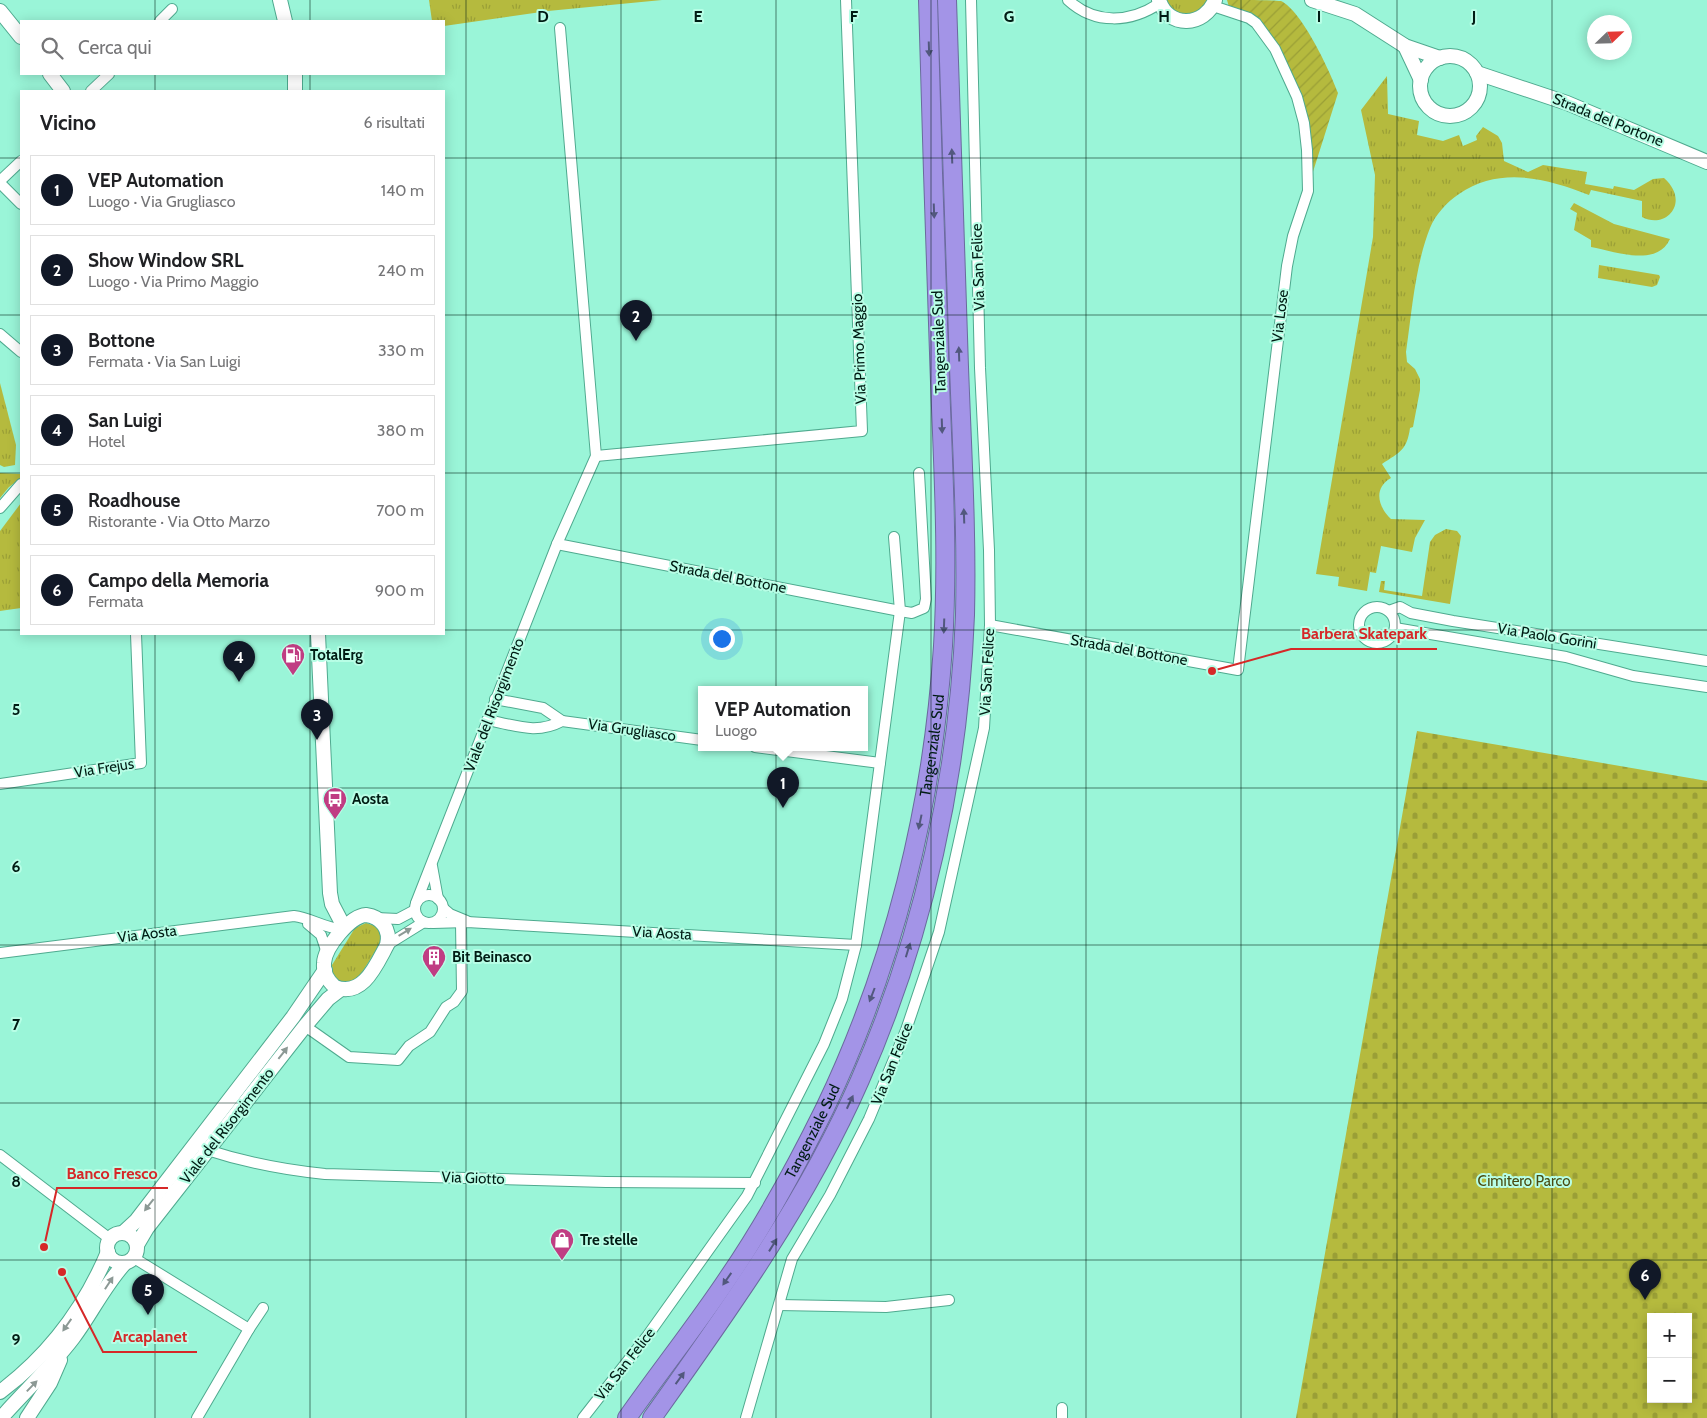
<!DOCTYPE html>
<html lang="it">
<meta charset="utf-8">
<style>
:root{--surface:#fff;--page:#f6f6f6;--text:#202124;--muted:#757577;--line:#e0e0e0;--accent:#111827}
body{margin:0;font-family:Cabin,sans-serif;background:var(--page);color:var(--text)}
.controls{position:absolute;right:15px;bottom:15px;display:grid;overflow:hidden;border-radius:0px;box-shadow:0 2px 12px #0003}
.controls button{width:45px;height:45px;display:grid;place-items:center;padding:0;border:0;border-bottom:1px solid var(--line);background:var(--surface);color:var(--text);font:25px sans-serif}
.compass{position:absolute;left:1587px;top:15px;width:45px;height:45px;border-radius:50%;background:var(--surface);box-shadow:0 2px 12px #0003;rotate:67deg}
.you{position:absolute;left:721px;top:638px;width:18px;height:18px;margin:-12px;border:4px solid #fff;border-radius:50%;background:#1a73e8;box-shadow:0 0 0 8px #1a73e833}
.badge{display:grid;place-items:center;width:32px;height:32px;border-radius:50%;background:var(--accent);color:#fff;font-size:16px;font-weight:700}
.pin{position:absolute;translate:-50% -41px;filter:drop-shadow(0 1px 2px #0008)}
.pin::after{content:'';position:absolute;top:26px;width:18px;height:15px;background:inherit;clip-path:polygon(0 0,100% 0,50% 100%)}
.popup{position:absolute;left:698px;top:686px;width:170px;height:65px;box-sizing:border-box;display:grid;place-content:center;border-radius:0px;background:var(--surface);filter:drop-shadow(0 1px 4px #0005);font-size:16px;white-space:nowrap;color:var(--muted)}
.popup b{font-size:19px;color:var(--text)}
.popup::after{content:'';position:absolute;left:50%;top:100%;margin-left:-10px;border:10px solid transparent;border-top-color:var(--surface)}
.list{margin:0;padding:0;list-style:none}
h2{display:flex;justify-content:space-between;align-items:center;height:65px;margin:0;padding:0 20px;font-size:21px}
h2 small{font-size:16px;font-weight:400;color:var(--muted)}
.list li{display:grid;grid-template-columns:32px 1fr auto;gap:15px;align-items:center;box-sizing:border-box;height:70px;margin:0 10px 10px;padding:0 10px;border:1px solid var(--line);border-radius:0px}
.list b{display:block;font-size:19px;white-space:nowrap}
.list p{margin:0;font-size:16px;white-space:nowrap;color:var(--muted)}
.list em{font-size:16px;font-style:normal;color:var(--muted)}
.icon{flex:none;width:28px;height:28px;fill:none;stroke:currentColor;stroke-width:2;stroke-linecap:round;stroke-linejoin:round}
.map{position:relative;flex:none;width:1707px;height:1418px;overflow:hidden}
.search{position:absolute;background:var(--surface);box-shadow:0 2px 12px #0003;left:20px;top:20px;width:425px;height:55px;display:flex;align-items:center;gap:12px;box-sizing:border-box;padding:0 18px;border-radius:0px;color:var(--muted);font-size:19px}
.panel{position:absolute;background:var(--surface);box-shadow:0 2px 12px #0003;left:20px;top:90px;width:425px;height:545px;border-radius:0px}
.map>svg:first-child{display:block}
.grass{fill:url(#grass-tufts)}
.cemetery{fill:url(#cemetery-stones);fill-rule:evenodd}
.garden{fill:url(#garden-furrows)}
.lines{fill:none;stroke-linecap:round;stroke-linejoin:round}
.street-casing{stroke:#4faa8f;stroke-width:12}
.secondary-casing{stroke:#4faa8f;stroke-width:16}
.highway-casing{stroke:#6a6a9d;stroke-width:20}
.street{stroke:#fff;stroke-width:10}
.secondary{stroke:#fff;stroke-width:14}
.highway{stroke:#a394e7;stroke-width:18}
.oneway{fill:#52587e}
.oneway2{fill:#8c9995}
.grid{fill:none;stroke:#001c14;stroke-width:1;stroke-opacity:0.55}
.labels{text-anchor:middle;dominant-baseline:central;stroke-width:4;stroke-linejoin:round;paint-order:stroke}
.street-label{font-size:15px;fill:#001c14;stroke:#b8fee6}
.poi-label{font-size:15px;font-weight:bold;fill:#001c14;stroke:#b8fee6;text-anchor:start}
.park-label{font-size:15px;fill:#494b10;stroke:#b8fee6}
.grid-label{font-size:16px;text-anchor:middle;font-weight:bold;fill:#001c14;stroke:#b8fee6;stroke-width:4;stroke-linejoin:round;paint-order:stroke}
.leader{fill:none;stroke:#d62828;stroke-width:2}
.callout-dot{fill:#d62828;stroke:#b8fee6;stroke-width:2}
.callout-label{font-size:16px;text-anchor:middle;font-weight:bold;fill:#d62828;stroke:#b8fee6;stroke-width:4;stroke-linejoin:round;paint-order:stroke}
</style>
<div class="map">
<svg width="1707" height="1418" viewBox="0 0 1707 1418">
<defs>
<pattern id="grass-tufts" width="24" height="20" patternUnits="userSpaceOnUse" patternTransform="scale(1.25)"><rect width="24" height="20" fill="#b5ba3e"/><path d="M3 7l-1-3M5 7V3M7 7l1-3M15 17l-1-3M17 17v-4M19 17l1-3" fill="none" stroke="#9a9f36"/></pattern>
<pattern id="cemetery-stones" width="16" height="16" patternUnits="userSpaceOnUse" patternTransform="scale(1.25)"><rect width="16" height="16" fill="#b5ba3e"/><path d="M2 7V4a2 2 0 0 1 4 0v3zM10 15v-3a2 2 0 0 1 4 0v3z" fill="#9a9f36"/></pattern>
<pattern id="garden-furrows" width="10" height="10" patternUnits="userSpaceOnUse" patternTransform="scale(1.25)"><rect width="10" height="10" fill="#b5ba3e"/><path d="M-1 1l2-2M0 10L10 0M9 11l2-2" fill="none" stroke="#9a9f36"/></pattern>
</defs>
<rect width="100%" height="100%" fill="#9af5d8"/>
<!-- grass -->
<g class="grass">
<polygon points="429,0 662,0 548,11 444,26 444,21 432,21"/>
<polygon points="1159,0 1215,0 1190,22"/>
<path d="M1387 76 1388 114 1419 121 1417 135 1443 141 1459 135 1463 146 1477 140 1476 136 1483 127 1498 136 1502 143 1504 161 1528 172 1543 165 1587 172 1585 184 1613 189 1614 186 1634 190 1653 179 1664 178C1691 202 1666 230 1642 217V201L1591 190 1589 195C1546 178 1500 166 1459 194 1447 202 1435 215 1430 228 1415 266 1412 311 1406 352L1407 362 1415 369 1420 379V390L1413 427 1410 428C1407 450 1400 452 1382 464L1391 478C1373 488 1378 507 1391 519L1425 520 1415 538 1412 552 1381 546 1376 573 1370 572 1367 591 1338 586 1339 577 1316 574 1373 237 1375 175 1361 110Z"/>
<path d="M1574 203 1614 224 1670 239C1657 268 1614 251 1591 247V240L1574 230 1577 213 1570 209Z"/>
<polygon points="1599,265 1659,275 1660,277 1657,285 1652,287 1598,278"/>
<polygon points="0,383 16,445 15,465 4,467 0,465"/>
<polygon points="0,473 21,474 21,478 9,487 0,498"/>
<polygon points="21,503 21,608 0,611 0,531"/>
<polygon points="1446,529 1457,531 1461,536 1450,604 1379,592 1381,581 1385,581 1384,590 1422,596 1430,542 1435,535"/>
<polygon points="366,923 378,927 382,934 380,944 359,977 346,984 338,981 333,974 332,965 355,928"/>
</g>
<!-- cemetery -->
<path class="cemetery" d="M1417 731 1707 781V1418H1296ZM1651 1317H1688V1399H1651Z"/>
<!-- garden -->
<path class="garden" d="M1227 0C1239 0 1271 0 1281 1 1302 11 1330 71 1338 93L1311 178 1310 150 1278 48 1229 7Z"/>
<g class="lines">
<!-- street casing -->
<g class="street-casing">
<g id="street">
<path d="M1068 0C1095 25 1131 23 1160 3"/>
<polyline points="160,21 172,9"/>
<polyline points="91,91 109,74"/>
<polyline points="0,181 21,161"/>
<polyline points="0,183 21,204"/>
<polyline points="0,334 21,352"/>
<polyline points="596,456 862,431 846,0"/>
<polyline points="0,508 21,484"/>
<polyline points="557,544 900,611 912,613 924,608 926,599 919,473"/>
<circle cx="1377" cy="625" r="18"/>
<polyline points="1389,611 1400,607 1411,613 1453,621 1707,661"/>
<polyline points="990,625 1238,670 1287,266 1293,236 1308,191 1307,150 1304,123 1297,97 1275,49 1256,23 1249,18 1213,6"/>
<polyline points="1395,628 1566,657 1633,676 1707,687"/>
<polyline points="495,699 543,708 562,721"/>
<path d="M487 720C515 725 536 735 562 721L702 740"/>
<polyline points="755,747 880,763"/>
<polyline points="0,784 141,763 136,634"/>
<polyline points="432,866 438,899"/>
<circle cx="429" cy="909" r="14"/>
<polyline points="416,903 557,544 596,456 560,28"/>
<polyline points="443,908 450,914 467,921"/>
<polyline points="376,918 398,919 415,910"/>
<polyline points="433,923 467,922 856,945"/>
<polyline points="308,924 321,935 327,953"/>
<polyline points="387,945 424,922"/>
<path d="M0 953 294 916C312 918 325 929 343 929"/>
<polyline points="305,1026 349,1057 398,1060 409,1046 430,1032 446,1007 454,1002 462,991 461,923"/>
<path d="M204 1149C244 1162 283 1170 325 1174L606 1182 755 1183"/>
<polyline points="0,1155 110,1239"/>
<polyline points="134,1258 249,1329 197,1418"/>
<polyline points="779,1305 886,1307 949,1300"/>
<polyline points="249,1329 263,1308"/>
<polyline points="583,1418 648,1335 747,1196 824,1044 842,999 856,945 900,611 894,537"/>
<polyline points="746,1418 792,1259 830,1195 869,1119 906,1030 939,932 984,728 990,625 989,550 980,368 971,0"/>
<polyline points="1062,1418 1062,1408"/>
</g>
</g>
<!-- secondary casing -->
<g class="secondary-casing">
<g id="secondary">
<polyline points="280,0 285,21"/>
<path d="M1159 0C1168 29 1205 27 1215 0"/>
<polyline points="1312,0 1355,14 1405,46 1440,58"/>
<polyline points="0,11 21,37"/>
<polyline points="1405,46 1421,80"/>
<circle cx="1450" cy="86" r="30"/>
<polyline points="1477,73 1567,103 1707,162"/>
<polyline points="50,74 63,91"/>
<polyline points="295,74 295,91"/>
<polyline points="318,634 330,893 332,904 344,927"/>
<path d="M366 915C381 917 391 929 387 945 376 965 363 998 335 987 328 981 323 972 324 963 325 947 350 916 366 915Z"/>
<circle cx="122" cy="1248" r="15"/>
<polyline points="123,1233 136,1221 293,1017 325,970"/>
<polyline points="137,1245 147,1228 305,1026 328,999 341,989"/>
<path d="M0 1392C48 1356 85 1307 108 1252"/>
<path d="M1 1418C25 1391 51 1367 73 1338 91 1314 104 1286 125 1263"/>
<polyline points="27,1418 50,1383 60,1360"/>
</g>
</g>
<!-- highway casing -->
<g class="highway-casing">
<g id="highway">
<path id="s1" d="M627 1418C660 1371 696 1326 728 1278 765 1224 796 1167 825 1108 894 964 933 805 943 646 949 548 942 450 939 353 935 235 931 118 928 0"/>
<path d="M652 1418C729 1310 806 1203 860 1080 924 935 959 774 965 615 967 532 962 450 959 367 955 245 951 122 947 0"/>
</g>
</g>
<!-- street -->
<use href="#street" class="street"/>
<!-- secondary -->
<use href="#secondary" class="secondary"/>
<!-- highway -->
<use href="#highway" class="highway"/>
</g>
<!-- one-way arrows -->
<defs><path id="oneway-solid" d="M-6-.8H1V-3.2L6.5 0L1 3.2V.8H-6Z" transform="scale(1.25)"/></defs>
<g class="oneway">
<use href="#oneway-solid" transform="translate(929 49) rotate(88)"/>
<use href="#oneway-solid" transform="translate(952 156) rotate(-92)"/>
<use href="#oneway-solid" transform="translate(934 211) rotate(88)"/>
<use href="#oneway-solid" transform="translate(959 354) rotate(-92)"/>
<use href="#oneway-solid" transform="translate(942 426) rotate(88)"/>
<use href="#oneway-solid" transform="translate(964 516) rotate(-92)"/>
<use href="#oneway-solid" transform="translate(944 626) rotate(92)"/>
<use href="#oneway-solid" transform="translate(920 822) rotate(102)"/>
<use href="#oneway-solid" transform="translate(908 950) rotate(-73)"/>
<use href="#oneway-solid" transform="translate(872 995) rotate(111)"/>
<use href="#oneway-solid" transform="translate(850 1102) rotate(-65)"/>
<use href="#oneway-solid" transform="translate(773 1245) rotate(-58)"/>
<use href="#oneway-solid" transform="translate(727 1279) rotate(125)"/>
<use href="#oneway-solid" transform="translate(680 1378) rotate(-54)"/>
</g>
<g class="oneway2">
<use href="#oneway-solid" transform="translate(405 932) rotate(-31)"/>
<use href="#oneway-solid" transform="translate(283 1053) rotate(-52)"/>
<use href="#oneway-solid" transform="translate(149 1205) rotate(128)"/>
<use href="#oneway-solid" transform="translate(109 1283) rotate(-57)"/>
<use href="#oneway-solid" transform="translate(67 1325) rotate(125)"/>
<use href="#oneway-solid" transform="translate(32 1386) rotate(-46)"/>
</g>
<!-- grid -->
<path class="grid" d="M155 0V21M310 0V21M466 0V1418M621 0V1418M776 0V1418M931 0V1418M1086 0V1418M1241 0V1418M1397 0V1418M1552 0V1418M155 74V91M310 74V91M0 158H21M444 158H1707M0 315H21M444 315H1707M0 473H21M444 473H1707M0 630H21M444 630H1707M155 634V1418M310 634V1418M0 788H1707M0 945H1707M0 1103H1707M0 1260H1707"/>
<!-- icons -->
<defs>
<g id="fuel-pin" transform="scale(1.25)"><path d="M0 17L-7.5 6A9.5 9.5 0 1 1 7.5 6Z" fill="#c03d83" stroke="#b8fee6"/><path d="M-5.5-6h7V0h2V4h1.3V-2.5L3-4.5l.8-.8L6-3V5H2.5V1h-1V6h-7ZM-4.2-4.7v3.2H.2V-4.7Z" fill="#fff"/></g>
<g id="bus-pin" transform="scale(1.25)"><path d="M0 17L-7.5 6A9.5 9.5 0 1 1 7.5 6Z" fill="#c03d83" stroke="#b8fee6"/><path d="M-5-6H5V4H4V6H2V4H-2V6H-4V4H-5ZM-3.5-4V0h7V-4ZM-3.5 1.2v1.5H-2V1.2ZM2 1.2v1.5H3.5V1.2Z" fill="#fff"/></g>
<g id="building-pin" transform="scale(1.25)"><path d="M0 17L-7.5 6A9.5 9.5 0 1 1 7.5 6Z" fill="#c03d83" stroke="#b8fee6"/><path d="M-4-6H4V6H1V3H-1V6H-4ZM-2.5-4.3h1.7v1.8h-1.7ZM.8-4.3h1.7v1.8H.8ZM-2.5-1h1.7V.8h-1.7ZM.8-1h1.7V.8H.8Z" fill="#fff"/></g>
<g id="shop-pin" transform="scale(1.25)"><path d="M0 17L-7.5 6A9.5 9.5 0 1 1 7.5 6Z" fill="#c03d83" stroke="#b8fee6"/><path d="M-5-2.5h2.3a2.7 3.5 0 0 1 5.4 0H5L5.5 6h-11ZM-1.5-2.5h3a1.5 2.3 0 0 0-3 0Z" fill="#fff"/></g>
</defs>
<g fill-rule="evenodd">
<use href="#fuel-pin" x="293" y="655"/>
<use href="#bus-pin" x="335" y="799"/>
<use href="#building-pin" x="434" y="957"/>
<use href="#shop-pin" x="562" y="1240"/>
</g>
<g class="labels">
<!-- street labels -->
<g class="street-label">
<text transform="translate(1608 120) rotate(22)">Strada del Portone</text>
<text transform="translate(978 267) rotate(-92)">Via San Felice</text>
<text transform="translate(1280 316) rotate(-83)">Via Lose</text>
<text transform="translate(939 342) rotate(-92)">Tangenziale Sud</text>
<text transform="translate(859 349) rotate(-92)">Via Primo Maggio</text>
<text transform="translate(728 577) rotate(11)">Strada del Bottone</text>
<text transform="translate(1547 636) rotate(9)">Via Paolo Gorini</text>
<text transform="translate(1129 650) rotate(10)">Strada del Bottone</text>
<text transform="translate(987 672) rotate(-87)">Via San Felice</text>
<text transform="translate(494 705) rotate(-69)">Viale del Risorgimento</text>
<text transform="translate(632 730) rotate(8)">Via Grugliasco</text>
<text stroke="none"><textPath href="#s1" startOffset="748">Tangenziale Sud</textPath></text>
<text transform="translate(104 768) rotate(-9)">Via Frejus</text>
<text transform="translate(662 933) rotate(3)">Via Aosta</text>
<text transform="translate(147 934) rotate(-7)">Via Aosta</text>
<text transform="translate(892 1064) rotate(-68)">Via San Felice</text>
<text transform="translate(227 1126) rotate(-52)">Viale del Risorgimento</text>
<text stroke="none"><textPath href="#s1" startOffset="342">Tangenziale Sud</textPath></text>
<text transform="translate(473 1178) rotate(2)">Via Giotto</text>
<text transform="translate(625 1364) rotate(-52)">Via San Felice</text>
</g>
<!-- poi labels -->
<g class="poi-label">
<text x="310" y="655">TotalErg</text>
<text x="352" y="799">Aosta</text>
<text x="452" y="957">Bit Beinasco</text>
<text x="580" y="1240">Tre stelle</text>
</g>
<!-- park labels -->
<g class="park-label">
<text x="1524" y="1181">Cimitero Parco</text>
</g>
</g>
<g class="grid-label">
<text x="543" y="22">D</text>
<text x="698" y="22">E</text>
<text x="854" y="22">F</text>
<text x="1009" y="22">G</text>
<text x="1164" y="22">H</text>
<text x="1319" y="22">I</text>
<text x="1474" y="22">J</text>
<text x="16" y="715">5</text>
<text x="16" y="872">6</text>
<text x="16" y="1030">7</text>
<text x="16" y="1187">8</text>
<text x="16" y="1345">9</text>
</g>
<!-- callouts -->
<path class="leader" d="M1212 671L1291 649H1437M44 1247L57 1188H168M62 1272L103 1352H197"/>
<g class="callout-dot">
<circle cx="1212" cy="671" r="5"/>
<circle cx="44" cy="1247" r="5"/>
<circle cx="62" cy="1272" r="5"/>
</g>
<g class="callout-label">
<text x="1364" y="639">Barbera Skatepark</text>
<text x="112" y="1179">Banco Fresco</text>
<text x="150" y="1342">Arcaplanet</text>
</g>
</svg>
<div class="controls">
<button>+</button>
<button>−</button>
</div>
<svg class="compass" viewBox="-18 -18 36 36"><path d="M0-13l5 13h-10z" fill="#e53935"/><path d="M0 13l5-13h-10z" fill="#757577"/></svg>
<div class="you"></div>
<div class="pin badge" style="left:783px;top:808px">1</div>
<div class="popup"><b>VEP Automation</b>Luogo</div>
<div class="pin badge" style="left:636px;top:341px">2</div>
<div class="pin badge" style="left:317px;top:740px">3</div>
<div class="pin badge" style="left:239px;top:682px">4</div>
<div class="pin badge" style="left:148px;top:1315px">5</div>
<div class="pin badge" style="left:1645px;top:1300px">6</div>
<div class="search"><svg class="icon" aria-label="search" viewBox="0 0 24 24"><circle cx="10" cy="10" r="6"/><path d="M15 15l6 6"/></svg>Cerca qui</div>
<section class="panel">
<h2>Vicino<small>6 risultati</small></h2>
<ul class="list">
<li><span class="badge">1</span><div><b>VEP Automation</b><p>Luogo · Via Grugliasco</p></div><em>140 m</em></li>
<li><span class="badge">2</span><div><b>Show Window SRL</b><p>Luogo · Via Primo Maggio</p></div><em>240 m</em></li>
<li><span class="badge">3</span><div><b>Bottone</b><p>Fermata · Via San Luigi</p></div><em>330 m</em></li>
<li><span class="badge">4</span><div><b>San Luigi</b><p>Hotel</p></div><em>380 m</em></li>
<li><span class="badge">5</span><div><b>Roadhouse</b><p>Ristorante · Via Otto Marzo</p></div><em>700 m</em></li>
<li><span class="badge">6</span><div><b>Campo della Memoria</b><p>Fermata</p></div><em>900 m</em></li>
</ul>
</section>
</div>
